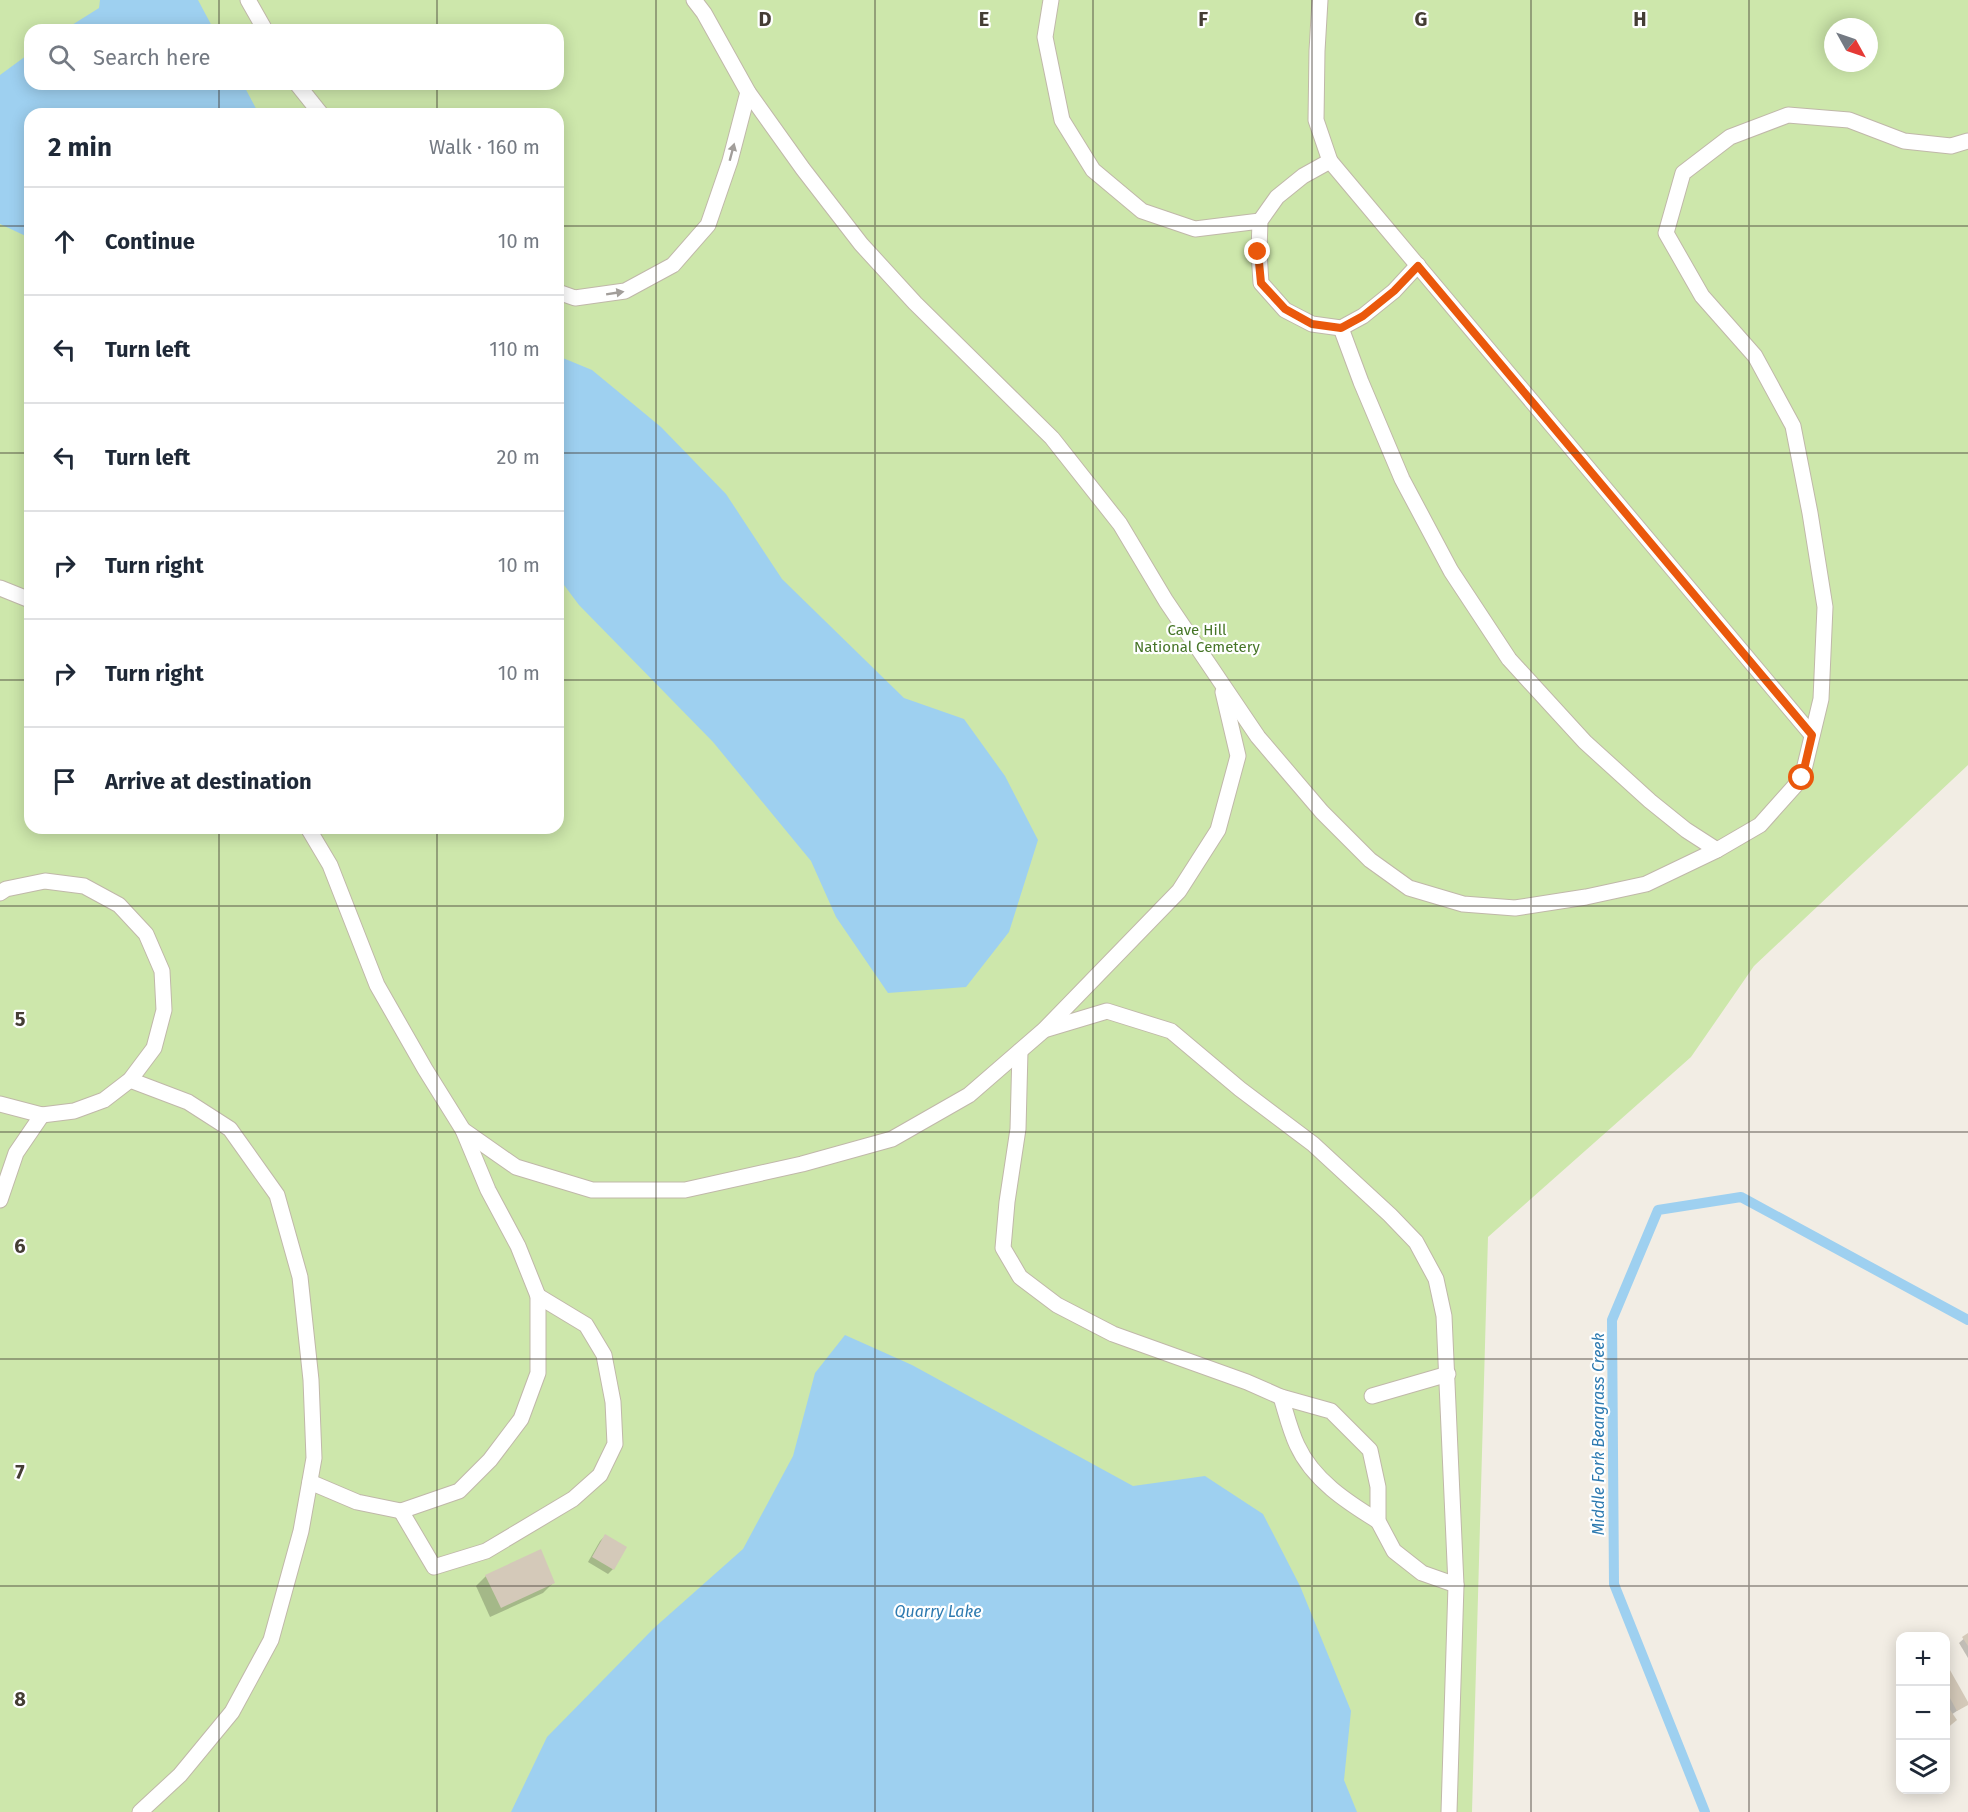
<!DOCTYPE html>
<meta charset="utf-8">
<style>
:root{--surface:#fff;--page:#f6f6f7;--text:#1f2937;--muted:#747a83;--line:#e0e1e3}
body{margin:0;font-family:"Fira Sans",sans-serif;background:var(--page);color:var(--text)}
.controls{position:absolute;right:18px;bottom:18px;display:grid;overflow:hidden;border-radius:12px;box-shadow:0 3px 15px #0003}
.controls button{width:54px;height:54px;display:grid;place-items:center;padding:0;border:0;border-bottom:2px solid var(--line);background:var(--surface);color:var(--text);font:30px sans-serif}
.compass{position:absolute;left:1824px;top:18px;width:54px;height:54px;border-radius:50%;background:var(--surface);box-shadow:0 3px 15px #0003;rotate:130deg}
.stop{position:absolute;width:18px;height:18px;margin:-14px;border:4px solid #ea580c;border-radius:50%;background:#fff}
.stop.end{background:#ea580c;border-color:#fff;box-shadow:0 2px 6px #0008}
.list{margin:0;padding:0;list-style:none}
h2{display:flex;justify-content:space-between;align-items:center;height:78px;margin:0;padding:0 24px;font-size:26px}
h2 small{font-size:20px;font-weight:400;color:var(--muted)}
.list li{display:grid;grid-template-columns:39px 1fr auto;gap:18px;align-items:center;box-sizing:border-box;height:108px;padding:0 24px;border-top:2px solid var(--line)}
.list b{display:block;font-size:22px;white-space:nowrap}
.list em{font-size:20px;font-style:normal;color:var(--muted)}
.icon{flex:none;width:33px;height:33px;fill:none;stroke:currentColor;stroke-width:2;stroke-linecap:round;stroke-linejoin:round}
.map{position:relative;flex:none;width:1968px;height:1812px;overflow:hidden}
.search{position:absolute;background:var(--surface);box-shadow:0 3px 15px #0003;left:24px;top:24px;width:540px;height:66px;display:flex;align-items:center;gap:15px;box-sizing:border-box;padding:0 21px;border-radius:18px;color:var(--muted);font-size:22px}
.panel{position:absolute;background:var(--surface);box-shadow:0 3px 15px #0003;left:24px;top:108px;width:540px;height:726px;border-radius:18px}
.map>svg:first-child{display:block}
.green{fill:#cde7ab;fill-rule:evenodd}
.water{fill:#9ed0f0}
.shadow{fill:#0003}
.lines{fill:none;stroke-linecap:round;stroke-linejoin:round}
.stream{stroke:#9ed0f0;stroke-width:10}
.building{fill:#d4c9b9}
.service-casing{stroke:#c0b8a9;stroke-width:17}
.service{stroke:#fff;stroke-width:15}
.oneway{fill:#a29e9a}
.route{stroke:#ea580c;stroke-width:8}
.grid{fill:none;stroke:#443d34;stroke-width:1.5;stroke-opacity:0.55}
.labels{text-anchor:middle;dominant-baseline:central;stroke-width:4.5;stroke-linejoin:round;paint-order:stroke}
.park-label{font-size:15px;fill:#467527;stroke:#fff}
.water-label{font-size:16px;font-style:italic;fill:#2d7ab0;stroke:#fff}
.grid-label{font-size:20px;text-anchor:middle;font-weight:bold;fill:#443d34;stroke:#fff;stroke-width:4.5;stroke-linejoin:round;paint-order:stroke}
</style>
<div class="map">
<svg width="1968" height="1812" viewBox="0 0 1968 1812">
<rect width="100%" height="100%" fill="#f2ede4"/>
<!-- green -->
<path class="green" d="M0 0H1968V765L1754 966 1691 1057 1488 1237 1472 1812H0ZM1833 27H1869V63H1833ZM30 30H558V84H30ZM30 114H558V828H30Z"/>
<!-- water -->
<g class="water">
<polygon points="100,0 198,0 214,30 64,30 99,8"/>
<polygon points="30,53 30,84 243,84 259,114 30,114 30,238 0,224 0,75"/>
<polygon points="558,356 592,370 661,427 726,494 782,579 904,698 964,719 1005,776 1038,840 1009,932 966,987 888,993 836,917 811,861 713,742 579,605 558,577"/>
<polygon points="845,1335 912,1365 1133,1486 1205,1476 1263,1514 1300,1586 1351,1711 1344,1780 1357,1812 511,1812 547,1737 654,1628 743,1549 793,1456 815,1373"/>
</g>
<!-- shadow -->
<g class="shadow">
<polygon points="605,1536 613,1569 608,1574 588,1562 600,1541"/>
<polygon points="486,1576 554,1582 543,1593 490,1617 476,1586"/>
<polygon points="1968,1635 1968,1658 1959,1643"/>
<polygon points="1946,1666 1967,1704 1951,1715 1950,1724 1946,1728"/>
</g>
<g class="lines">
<!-- stream -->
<polyline class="stream" points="1705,1812 1614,1584 1612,1320 1658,1210 1741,1197 1968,1320"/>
</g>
<!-- building -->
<g class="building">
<polygon points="605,1534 627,1547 614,1570 592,1557"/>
<polygon points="541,1549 555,1583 501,1608 485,1575"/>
<polygon points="1968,1633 1968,1646 1962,1637"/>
<polygon points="1946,1663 1968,1702 1968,1705 1957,1711 1946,1691"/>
<polygon points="1946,1704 1957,1720 1946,1729"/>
</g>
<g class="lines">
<!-- service casing -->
<g class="service-casing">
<g id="service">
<polyline points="248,0 265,30"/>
<polyline points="694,0 704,13 748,92 803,169 861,244 915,303 1052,438 1120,524 1166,601 1258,737 1322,812 1370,860 1409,888 1463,904 1515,908 1586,897 1646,884 1717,850 1760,825 1802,778 1821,699 1825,607 1810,513 1793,426 1755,356 1702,296 1666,233 1683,173 1730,137 1788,115 1849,120 1904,141 1951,146 1968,141"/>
<polyline points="1051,0 1045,37 1062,120 1093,170 1142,211 1195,229 1260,221"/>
<polyline points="1320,0 1317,51 1316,120 1330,161 1812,735"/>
<polyline points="297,84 321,114"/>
<polyline points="1330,161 1303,176 1277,197 1260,221 1259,252 1261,283 1285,310 1312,324 1341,328 1363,316 1394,291 1418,265"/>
<polyline points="558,292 575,298 625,291 673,265 708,225 730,161 748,92"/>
<polyline points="1341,328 1361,382 1402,479 1451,571 1509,659 1585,742 1650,801 1686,830 1717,850"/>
<polyline points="0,588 30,600"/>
<polyline points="308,828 330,865 377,985 425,1069 463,1130 516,1167 592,1190 685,1190 802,1164 892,1139 969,1095 1044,1030 1179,891 1218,830 1238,756 1223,692"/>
<polyline points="0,893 6,889 45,881 84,886 119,905 146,934 162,971 164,1010 154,1048 130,1080 104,1100 74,1111 42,1115 0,1104"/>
<polyline points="1047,1029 1107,1011 1171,1031 1240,1089 1313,1144 1390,1215 1416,1242 1436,1279 1444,1316 1456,1585 1449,1812"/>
<polyline points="1020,1051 1018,1129 1007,1202 1003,1248 1020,1277 1057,1305 1113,1334 1247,1382 1281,1397 1331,1411 1370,1450 1378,1487 1378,1521 1394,1551 1422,1573 1456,1585"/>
<polyline points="130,1080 188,1102 230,1129 277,1195 300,1277 311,1380 314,1458 301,1531 271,1640 232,1712 180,1775 140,1812"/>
<polyline points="0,1200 16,1153 42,1115"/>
<polyline points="1372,1396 1448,1374"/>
<path d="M1281 1397C1286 1413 1290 1430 1297 1445 1313 1480 1347 1502 1378 1521"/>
<polyline points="310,1482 357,1502 401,1511 459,1491 490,1460 521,1419 538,1373 538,1296 518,1246 488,1190 463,1130"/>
<polyline points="401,1511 434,1567 486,1551 573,1499 600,1475 615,1444 613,1402 604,1355 586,1325 538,1296"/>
</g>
</g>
<!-- service -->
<use href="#service" class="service"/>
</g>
<!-- one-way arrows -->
<defs><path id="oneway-solid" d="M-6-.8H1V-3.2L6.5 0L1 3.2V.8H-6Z" transform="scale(1.5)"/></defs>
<g class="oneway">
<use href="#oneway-solid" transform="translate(732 152) rotate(-75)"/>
<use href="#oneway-solid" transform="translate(615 293) rotate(-9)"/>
</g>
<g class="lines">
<!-- route -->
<polyline class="route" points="1258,252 1261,283 1285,309 1312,324 1341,328 1363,316 1394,291 1418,266 1812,735 1802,778"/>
</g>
<!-- grid -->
<path class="grid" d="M219 0V30M437 0V30M656 0V1812M875 0V1812M1093 0V1812M1312 0V1812M1531 0V1812M1749 0V1812M219 84V114M437 84V114M0 226H30M558 226H1968M0 453H30M558 453H1968M0 680H30M558 680H1968M219 828V1812M437 828V1812M0 906H1968M0 1132H1968M0 1359H1968M0 1586H1968"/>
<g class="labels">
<!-- park labels -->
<g class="park-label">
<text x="1197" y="630">Cave Hill<tspan x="1197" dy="17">National Cemetery</tspan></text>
</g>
<!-- water labels -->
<g class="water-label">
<text transform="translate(1598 1434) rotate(-90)">Middle Fork Beargrass Creek</text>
<text x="938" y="1611">Quarry Lake</text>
</g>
</g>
<g class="grid-label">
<text x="765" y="26">D</text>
<text x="984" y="26">E</text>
<text x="1203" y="26">F</text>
<text x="1421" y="26">G</text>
<text x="1640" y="26">H</text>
<text x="20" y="1026">5</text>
<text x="20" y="1253">6</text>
<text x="20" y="1479">7</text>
<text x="20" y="1706">8</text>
</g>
</svg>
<div class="controls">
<button>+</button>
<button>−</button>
<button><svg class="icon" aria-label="layers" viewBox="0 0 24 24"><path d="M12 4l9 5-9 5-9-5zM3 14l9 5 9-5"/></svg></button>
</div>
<svg class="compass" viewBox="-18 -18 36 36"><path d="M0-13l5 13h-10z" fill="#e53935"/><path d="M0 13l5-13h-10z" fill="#747a83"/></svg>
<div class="stop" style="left:1802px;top:778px"></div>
<div class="stop end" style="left:1258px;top:252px"></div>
<div class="search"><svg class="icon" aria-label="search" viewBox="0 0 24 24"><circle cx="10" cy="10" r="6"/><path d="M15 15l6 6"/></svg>Search here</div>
<section class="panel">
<h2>2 min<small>Walk · 160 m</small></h2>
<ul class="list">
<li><svg class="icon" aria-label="ahead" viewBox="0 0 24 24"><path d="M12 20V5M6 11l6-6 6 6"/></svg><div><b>Continue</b></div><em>10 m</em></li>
<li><svg class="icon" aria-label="left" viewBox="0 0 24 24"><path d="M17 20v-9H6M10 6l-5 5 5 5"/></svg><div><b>Turn left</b></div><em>110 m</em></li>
<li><svg class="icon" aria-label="left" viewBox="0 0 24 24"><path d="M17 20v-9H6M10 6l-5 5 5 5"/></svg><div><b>Turn left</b></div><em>20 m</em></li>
<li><svg class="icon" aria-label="right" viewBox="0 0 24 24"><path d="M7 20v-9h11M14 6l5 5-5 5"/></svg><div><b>Turn right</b></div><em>10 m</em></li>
<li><svg class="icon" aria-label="right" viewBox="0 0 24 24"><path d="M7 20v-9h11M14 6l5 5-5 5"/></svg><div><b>Turn right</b></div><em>10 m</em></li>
<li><svg class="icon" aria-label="arrive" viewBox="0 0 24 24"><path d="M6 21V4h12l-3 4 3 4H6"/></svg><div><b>Arrive at destination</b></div></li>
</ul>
</section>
</div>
